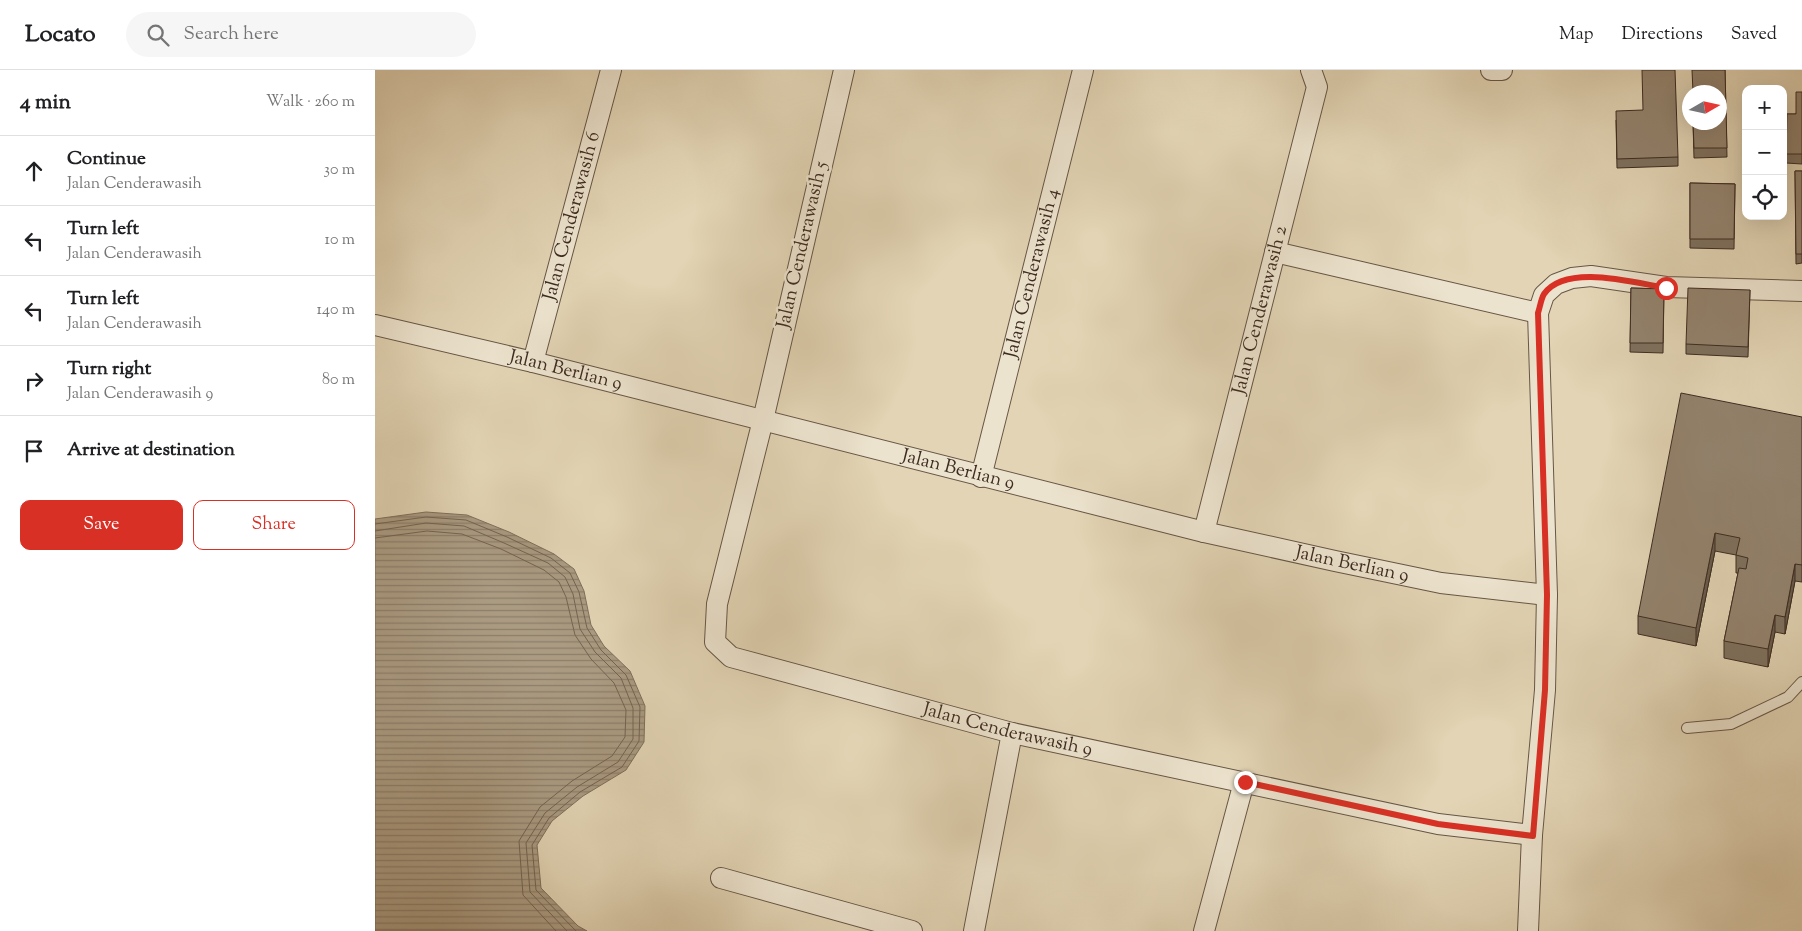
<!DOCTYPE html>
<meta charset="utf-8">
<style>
:root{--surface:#fff;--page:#f6f6f6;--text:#202124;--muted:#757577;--line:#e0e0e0;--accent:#d93025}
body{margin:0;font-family:"Sorts Mill Goudy",serif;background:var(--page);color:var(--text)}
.controls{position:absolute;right:15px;top:15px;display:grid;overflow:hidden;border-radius:10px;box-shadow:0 5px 20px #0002}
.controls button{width:45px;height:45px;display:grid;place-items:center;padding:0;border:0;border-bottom:1px solid var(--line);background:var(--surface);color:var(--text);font:25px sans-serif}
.compass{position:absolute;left:1307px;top:15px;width:45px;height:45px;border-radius:50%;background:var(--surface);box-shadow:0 5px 20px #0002;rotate:81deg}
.stop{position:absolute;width:15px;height:15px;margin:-11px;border:4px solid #d93025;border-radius:50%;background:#fff}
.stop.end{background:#d93025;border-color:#fff;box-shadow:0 1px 5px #0008}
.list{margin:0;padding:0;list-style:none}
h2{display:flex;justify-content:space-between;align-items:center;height:65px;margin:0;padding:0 20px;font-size:21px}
h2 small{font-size:16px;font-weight:400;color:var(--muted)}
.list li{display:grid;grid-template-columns:32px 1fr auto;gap:15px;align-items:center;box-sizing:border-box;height:70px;padding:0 20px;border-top:1px solid var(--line)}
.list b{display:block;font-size:19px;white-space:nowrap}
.list p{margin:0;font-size:16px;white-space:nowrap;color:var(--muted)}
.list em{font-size:16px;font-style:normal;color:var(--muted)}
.actions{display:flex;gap:10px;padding:15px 20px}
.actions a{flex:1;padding:11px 0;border:1px solid var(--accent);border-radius:10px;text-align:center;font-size:18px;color:var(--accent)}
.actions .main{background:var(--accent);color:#fff}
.icon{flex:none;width:28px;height:28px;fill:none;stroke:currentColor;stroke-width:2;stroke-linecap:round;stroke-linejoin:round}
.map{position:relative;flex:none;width:1427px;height:861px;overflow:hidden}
header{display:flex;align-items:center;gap:30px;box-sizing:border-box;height:70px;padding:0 25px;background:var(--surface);border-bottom:1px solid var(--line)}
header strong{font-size:24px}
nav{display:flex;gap:28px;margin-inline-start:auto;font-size:18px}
.search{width:350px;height:45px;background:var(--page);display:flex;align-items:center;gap:12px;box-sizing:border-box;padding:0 18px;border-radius:28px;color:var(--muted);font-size:19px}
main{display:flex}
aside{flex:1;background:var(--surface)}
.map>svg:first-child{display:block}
.water{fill:url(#water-rules);stroke:#7f6f5c}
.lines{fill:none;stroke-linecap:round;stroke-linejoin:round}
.shore{stroke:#746452;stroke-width:1}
.service-casing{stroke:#675646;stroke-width:12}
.minor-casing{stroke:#675646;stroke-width:22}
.service{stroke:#ece3ce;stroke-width:10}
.minor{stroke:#ece3ce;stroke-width:20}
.wall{fill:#7e715f;stroke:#3e2c22}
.shaded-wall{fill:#675c4d;stroke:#3e2c22}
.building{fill:#93836e;stroke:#3e2c22}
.route{stroke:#d93025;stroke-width:6}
.labels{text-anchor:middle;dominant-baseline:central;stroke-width:5;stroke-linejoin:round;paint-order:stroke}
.street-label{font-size:19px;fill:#3e2c22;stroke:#ece3ce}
</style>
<header>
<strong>Locato</strong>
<div class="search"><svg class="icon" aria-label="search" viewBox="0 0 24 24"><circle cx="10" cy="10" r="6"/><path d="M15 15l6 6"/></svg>Search here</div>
<nav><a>Map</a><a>Directions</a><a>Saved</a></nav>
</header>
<main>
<aside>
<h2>4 min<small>Walk · 260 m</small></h2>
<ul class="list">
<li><svg class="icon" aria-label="ahead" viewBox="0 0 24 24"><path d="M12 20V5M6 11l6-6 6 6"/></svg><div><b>Continue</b><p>Jalan Cenderawasih</p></div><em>30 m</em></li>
<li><svg class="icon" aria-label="left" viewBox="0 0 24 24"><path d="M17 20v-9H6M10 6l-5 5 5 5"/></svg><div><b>Turn left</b><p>Jalan Cenderawasih</p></div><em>10 m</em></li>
<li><svg class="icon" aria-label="left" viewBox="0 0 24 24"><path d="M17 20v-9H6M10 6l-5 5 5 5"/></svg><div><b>Turn left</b><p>Jalan Cenderawasih</p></div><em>140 m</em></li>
<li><svg class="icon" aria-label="right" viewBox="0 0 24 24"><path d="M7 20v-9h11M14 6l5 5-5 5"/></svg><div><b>Turn right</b><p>Jalan Cenderawasih 9</p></div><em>80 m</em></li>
<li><svg class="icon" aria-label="arrive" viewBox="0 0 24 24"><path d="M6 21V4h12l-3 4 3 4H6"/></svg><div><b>Arrive at destination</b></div></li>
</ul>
<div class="actions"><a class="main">Save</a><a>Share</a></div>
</aside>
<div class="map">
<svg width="1427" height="861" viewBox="0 0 1427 861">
<defs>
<pattern id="water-rules" width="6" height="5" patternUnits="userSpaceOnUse" patternTransform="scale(1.25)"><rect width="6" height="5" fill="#aa9b82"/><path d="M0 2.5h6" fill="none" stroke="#8c7f6a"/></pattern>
</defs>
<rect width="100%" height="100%" fill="#e2d4b4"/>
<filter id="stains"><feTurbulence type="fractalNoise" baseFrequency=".004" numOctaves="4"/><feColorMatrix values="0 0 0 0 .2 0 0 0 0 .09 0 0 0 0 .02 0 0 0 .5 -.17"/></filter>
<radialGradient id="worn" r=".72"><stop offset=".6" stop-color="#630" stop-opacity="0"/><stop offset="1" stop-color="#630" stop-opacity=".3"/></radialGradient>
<!-- water -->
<polygon class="water" points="51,442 92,445 134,462 179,484 199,499 209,521 216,555 229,576 255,601 270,636 269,672 251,700 208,726 177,751 162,775 166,818 203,856 212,861 0,861 0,449"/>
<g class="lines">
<!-- shore -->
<g class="shore">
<polyline points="0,454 51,447 91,450 132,467 176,488 195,503 204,522 212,558 226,580 251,605 265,637 264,671 247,697 205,722 174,748 157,775 161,820 201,861"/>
<polyline points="0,461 51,453 89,456 129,473 173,493 190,507 198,524 205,559 220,582 246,608 258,638 258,669 243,692 202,717 170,743 151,773 155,822 192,861"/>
<polyline points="0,468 52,461 87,464 126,479 169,500 184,512 191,527 200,565 216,589 239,613 251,640 250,667 237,686 197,711 165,737 144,771 148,825 181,861"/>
</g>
<!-- service casing -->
<g class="service-casing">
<polyline id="service" points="1312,658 1356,654 1413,627 1427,612"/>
</g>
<!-- minor casing -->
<g class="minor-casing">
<g id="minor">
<path id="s1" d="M469 0 388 350 342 534 340 572 356 587 637 663 1063 754 1157 765"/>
<polyline points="1116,0 1127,0"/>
<polyline points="900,182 1163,243"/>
<path id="s2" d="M0 255 158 292 829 462 960 491 1066 513 1172 525"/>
<path id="s3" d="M158 292 236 0"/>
<path id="s4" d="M606 407 708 0"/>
<path id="s5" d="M829 462 942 17 936 0"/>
<polyline points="346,808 537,861"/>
<polyline points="599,861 637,663"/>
<polyline points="829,861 869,712"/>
<polyline points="1153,861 1157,765 1170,620 1172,525 1163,243 1169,225 1181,214 1197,208 1216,206 1291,217 1427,221"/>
</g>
</g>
<!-- service -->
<use href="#service" class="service"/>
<!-- minor -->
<use href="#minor" class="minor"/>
</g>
<!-- wall -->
<g class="wall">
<polygon points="1350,0 1352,87 1319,88 1318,52"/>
<polygon points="1427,22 1427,94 1411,93 1412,44 1421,44"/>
<polygon points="1241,50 1303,87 1303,96 1242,98"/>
<polygon points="1420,101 1427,101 1427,193 1421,194"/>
<polygon points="1315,113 1360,114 1359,179 1315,178"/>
<polygon points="1256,218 1289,219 1288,283 1255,282"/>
<polygon points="1375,220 1373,287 1311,284 1311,274"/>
<polygon points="1427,347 1427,512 1420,511 1410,564 1400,562 1393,597 1349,588 1349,571 1363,503 1361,503 1361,485 1340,481 1321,576 1263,564 1263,546"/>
</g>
<!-- shaded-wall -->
<g class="shaded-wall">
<polygon points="1340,463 1340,481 1321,576 1321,558"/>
<polygon points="1420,494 1420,511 1410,564 1410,547"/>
<polygon points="1400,545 1400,562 1393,597 1393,579"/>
</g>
<!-- building -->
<g class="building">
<polygon points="1267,0 1300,0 1303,87 1242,89 1241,41 1268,40"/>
<polygon points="1317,0 1350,0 1352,78 1319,78 1318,52 1344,52 1344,22 1318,22"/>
<polygon points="1421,22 1427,22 1427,84 1411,84 1412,44 1421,44"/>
<rect x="1370" y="33" width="1" height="47"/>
<polygon points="1420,101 1427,101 1427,184 1421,184"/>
<polygon points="1315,113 1360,114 1359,169 1315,169"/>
<polygon points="1256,218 1289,219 1288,273 1255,273"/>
<polygon points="1313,218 1375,220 1373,277 1311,274"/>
<polygon points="1306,323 1427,347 1427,495 1420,494 1410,547 1400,545 1393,579 1349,571 1364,498 1371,499 1373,488 1361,485 1365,468 1340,463 1321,558 1263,546"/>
</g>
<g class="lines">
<!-- route -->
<path class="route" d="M870 712 1063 754 1158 766 1170 620 1172 525 1163 243C1165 237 1166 229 1169 224 1191 193 1260 213 1291 218"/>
</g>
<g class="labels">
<!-- street labels -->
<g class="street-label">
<text stroke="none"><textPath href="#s3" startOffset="151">Jalan Cenderawasih 6</textPath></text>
<text transform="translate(428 175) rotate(-77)">Jalan Cenderawasih 5</text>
<text stroke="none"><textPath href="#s4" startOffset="210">Jalan Cenderawasih 4</textPath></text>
<text stroke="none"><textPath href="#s5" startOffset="229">Jalan Cenderawasih 2</textPath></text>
<text stroke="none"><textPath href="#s2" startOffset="196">Jalan Berlian 9</textPath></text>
<text stroke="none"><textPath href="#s2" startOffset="601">Jalan Berlian 9</textPath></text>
<text stroke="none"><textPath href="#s2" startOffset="1006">Jalan Berlian 9</textPath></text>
<text stroke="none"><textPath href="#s1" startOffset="895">Jalan Cenderawasih 9</textPath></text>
</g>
</g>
<rect width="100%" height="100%" filter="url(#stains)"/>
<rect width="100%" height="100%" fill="url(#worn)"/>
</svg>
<div class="controls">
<button>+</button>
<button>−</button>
<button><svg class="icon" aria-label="locate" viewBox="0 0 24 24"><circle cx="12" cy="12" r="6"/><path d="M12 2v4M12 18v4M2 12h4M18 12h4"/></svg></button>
</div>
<svg class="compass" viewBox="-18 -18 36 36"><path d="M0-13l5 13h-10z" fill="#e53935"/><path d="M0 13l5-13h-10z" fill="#757577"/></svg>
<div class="stop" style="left:1291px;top:218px"></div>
<div class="stop end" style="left:870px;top:712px"></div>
</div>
</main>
